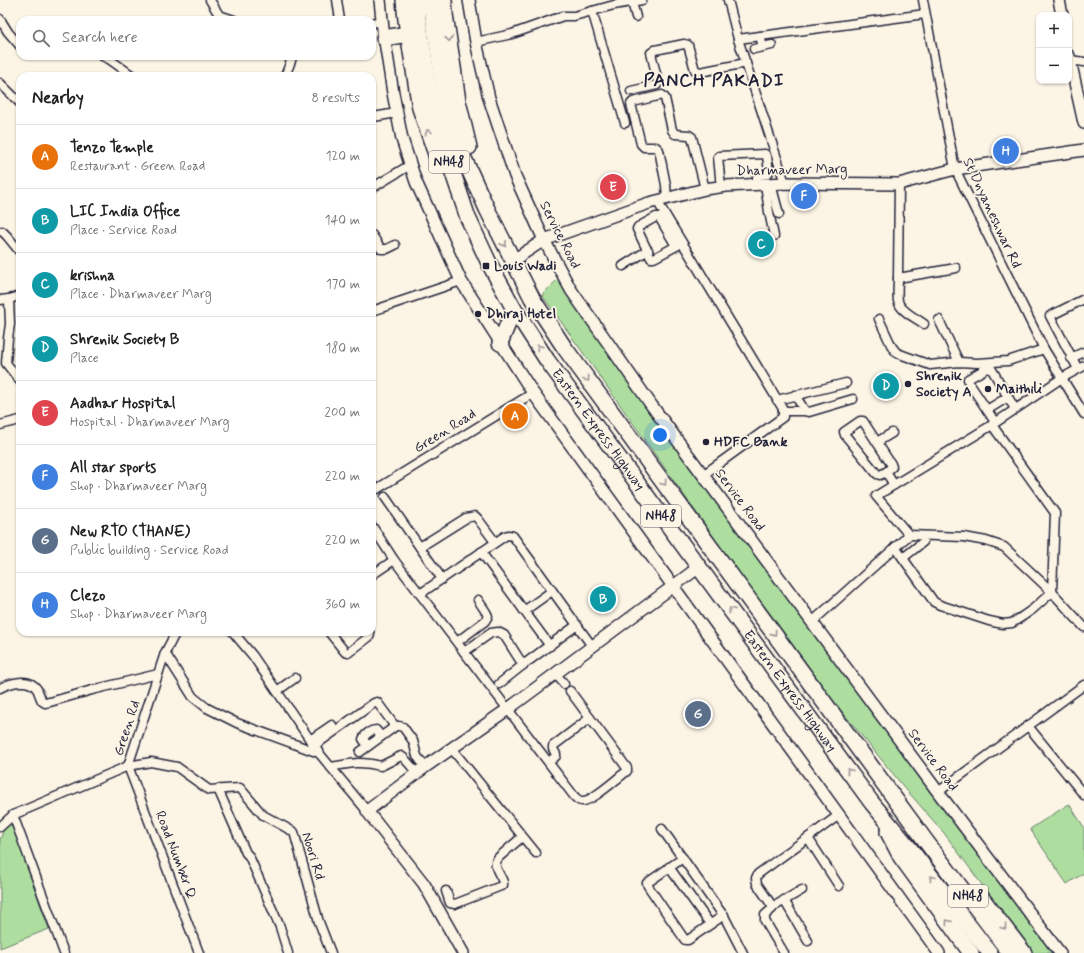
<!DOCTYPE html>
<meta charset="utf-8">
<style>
:root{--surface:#fff;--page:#f2f2f2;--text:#222;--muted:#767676;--line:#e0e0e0;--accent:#b45309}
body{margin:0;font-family:Mynerve,sans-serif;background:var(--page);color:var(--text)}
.controls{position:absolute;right:12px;top:12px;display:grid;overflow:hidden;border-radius:8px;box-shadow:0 1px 3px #0004}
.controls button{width:36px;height:36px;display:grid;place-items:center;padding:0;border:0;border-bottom:1px solid var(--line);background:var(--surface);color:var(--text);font:20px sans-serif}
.you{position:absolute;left:660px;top:435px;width:14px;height:14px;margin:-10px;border:3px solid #fff;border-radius:50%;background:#1a73e8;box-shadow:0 0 0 6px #1a73e833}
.badge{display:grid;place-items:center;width:26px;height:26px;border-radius:50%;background:var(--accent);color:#fff;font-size:13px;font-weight:700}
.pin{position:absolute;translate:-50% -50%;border:2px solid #fff;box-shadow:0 1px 4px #0006}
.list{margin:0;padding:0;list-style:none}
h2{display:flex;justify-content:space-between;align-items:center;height:52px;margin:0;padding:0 16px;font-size:17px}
h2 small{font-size:13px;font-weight:400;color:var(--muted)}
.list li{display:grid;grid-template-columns:26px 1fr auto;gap:12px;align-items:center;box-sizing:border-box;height:64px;padding:0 16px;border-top:1px solid var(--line)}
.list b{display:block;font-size:15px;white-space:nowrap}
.list p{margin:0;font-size:13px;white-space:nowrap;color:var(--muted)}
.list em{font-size:13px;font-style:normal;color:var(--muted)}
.icon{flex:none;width:22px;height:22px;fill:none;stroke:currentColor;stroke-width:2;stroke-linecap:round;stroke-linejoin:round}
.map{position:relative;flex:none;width:1084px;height:953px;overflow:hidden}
.search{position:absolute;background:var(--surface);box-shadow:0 1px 3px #0004;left:16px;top:16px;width:360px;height:44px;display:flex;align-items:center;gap:10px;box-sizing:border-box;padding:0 14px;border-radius:12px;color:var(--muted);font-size:15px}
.panel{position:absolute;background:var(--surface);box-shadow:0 1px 3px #0004;left:16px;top:72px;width:360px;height:564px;border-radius:12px}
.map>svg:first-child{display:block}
.green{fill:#adde9f;stroke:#68806d}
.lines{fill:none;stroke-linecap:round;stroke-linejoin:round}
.street-casing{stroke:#22223b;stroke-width:11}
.secondary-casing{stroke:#22223b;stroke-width:14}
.highway-casing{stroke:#22223b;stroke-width:18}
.street{stroke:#fcf5e5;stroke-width:8}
.secondary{stroke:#fcf5e5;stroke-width:11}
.highway{stroke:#fcf5e5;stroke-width:15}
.oneway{stroke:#9a9698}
.poi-dot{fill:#22223b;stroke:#fcf5e5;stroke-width:1.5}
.labels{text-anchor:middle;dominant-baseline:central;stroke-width:3.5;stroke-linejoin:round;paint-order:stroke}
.shield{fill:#fcf5e5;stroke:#63616e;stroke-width:1}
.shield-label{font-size:13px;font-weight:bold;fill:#22223b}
.street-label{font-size:14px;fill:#22223b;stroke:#fcf5e5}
.poi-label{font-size:14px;font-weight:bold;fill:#22223b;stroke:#fcf5e5;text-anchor:start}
.district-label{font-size:18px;font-weight:bold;letter-spacing:1px;fill:#22223b;stroke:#fcf5e5}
</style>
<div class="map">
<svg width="1084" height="953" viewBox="0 0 1084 953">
<rect width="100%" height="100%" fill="#fcf5e5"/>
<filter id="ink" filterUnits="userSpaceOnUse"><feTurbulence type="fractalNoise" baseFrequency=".025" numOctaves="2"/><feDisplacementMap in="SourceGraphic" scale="8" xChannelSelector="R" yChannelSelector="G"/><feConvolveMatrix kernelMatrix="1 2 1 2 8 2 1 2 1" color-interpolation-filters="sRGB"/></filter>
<g filter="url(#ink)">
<!-- green -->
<g class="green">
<polygon points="558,279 829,651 1054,953 1032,953 944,833 903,786 808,670 542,295"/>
<polygon points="1069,804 1084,827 1084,873 1067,884 1030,829"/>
<polygon points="11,821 49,929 0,948 0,840 4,828"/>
</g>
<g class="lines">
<!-- street casing -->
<g class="street-casing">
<g id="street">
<polyline points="210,0 219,15 234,20"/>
<polyline points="337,0 340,20"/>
<polyline points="728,0 738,39 785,183"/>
<polyline points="923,0 955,169 1044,349 1084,414"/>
<polyline points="632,2 636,17"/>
<polyline points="592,11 625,123"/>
<polyline points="0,19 8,32 20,46"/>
<polyline points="372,23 382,21"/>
<polyline points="760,36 763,47 772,45"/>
<polyline points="738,39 925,14"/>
<polyline points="476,42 512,34 563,16 574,16 614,5 642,0"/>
<polyline points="754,49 763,47"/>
<polyline points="102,56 109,59 133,76"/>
<polyline points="1070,60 1084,62"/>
<polyline points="285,76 291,61 292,56"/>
<polyline points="0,83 20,103"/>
<polyline points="631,91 657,85 658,82 651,53 655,50 684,44 688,45 695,70 700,72 746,63"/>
<polyline points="373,117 397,113"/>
<polyline points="765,184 769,212 774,236"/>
<polyline points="771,184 779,214"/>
<polyline points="899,184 898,278 956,268"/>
<polyline points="721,187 718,157 719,156 765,154 767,156 769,172 767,174 759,175 757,177 757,184"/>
<polyline points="372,188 410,165"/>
<polyline points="667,199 666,185 659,150 656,147 644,147 641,144 631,104 633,102 662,95 665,98 672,130 675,134 689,135 692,137 705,189"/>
<polyline points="657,201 783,409 783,417 703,475"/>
<polyline points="2,231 7,236 20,252"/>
<polyline points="372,235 381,249 387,249 395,245"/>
<polyline points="676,246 659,217 656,217 638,227 637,229 651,258 654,258 682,243"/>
<polyline points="623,266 648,250"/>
<path d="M898 278C898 285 897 294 898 301 900 311 916 318 924 324"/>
<polyline points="9,299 10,324 8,338 6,363 20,381"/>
<polyline points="0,300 9,299 20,296"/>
<polyline points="372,311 461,281"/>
<polyline points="879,319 892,347 897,353 930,365 959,362 977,363 1008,361 1044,349"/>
<polyline points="939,320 959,362"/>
<polyline points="1071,358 1084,352"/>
<polyline points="1078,369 1050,316 1084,299"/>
<polyline points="795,395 805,411 809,412 853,399"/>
<polyline points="777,400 846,383"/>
<polyline points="987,410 1008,397"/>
<polyline points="783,411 805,411"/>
<polyline points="995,422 969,383 968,379 987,368 991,368 1015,409"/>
<polyline points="0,425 20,420"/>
<polyline points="877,442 892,433"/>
<polyline points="886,472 892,467 891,464 863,421 860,421 844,432 845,435 877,474 880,475 886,472 894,485"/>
<polyline points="372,492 533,393"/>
<polyline points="385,497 442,579"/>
<path d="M372 526 394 560 574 796C576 798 578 801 582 801 591 802 614 781 622 775L627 771V768L570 691"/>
<polyline points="909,535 876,496 992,425 1062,378 1084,366"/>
<polyline points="909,535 964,537 986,541 1004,547 1052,592 1084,627"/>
<polyline points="420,547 466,518 475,516 478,519 495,542"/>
<polyline points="895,547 934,602 940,605 989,621 1003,624 1012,623 1023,616 1033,609 1052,592 1055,513 992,425"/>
<polyline points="481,552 550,646"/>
<polyline points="903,558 923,542"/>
<polyline points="372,575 394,560"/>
<polyline points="420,594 505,536 508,535 513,536 592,646"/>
<polyline points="524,611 552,591"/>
<polyline points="812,622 909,535"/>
<polyline points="233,632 253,656 319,753 367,811"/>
<polyline points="329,632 345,652 348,653 369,637 370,635 369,632"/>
<polyline points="457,642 485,621 488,616 486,612 478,600"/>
<polyline points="464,652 491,633 498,632 504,635 523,665 499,684"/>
<polyline points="165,653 193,697 207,708 237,723 319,753"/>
<polyline points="523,665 577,625"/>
<polyline points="556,674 564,684"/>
<path d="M0 688C10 683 29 677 37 689 39 693 40 697 42 701L45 703 50 702 92 690 158 674"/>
<polyline points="277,691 295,678"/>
<polyline points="393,726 399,726 403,727 413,741 417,756 425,767"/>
<polyline points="1028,726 1084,795"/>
<polyline points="310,740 332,725"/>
<polyline points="314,746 374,703 377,702 394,725 393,728 360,752"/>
<path d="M368 746 363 739C365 734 371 730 376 730L381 736"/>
<polyline points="452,749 536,853"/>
<polyline points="549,762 556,756 556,754 553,749 553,746 590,718"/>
<path d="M331 767C350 763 361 761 381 766L401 756 404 758 417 773"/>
<polyline points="218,789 246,853 249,856 253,865 280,927 288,953"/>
<polyline points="938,792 1084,685"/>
<polyline points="13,815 64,953"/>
<polyline points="0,827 13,815 128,766 165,653 176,632"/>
<polyline points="662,829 725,918 743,953"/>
<polyline points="808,838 839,886"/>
<polyline points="683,858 647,883 648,886 685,940 688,940 724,915"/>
<polyline points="669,867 710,924"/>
<path d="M446 891 450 903 455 904 501 886 503 885V882C500 873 491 866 499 857L522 837"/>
<polyline points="784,900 808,941"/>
<polyline points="773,907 802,890"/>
<polyline points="199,953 128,766 151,762 177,767 209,790 240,788 263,815 294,832 319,922 331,953"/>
<polyline points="784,953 765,921 765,915 772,909 773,907 757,884 756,878 758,874 839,815"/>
</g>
</g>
<!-- secondary casing -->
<g class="secondary-casing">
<g id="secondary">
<polyline points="380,0 383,29 393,93 402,139 416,182 461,281 533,393 939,953"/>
<polyline points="469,0 476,42 489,98 515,176 544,240 571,290 652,406 938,792 1060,953"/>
<polyline points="1059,0 1062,15"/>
<polyline points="1069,56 1084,123"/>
<polyline points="512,261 544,240 649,203 705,189 726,186 785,183 899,184 955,169 1084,150"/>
<polyline points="463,953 424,884 367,811 425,767 508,709 699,567"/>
</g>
</g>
<!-- highway casing -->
<g class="highway-casing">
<g id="highway">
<polyline points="404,0 406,20 420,108 438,160"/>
<path id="s1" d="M417 0 418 18 432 106 447 155 468 218 489 263 514 309 547 360 872 803 911 850 990 953"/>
<polyline points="431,0 433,16 446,103 461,152 487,209 532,298 564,347 925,840 1010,953"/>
<polyline points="444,0 445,14 458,101 469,147"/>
<polyline points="384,38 408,34"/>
<polyline points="500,343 514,309"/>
<polyline points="888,832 901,857 971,953"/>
<polyline points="981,897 1024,953"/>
</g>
</g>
<!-- street -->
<use href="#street" class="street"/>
<!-- secondary -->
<use href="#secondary" class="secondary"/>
<!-- highway -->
<use href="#highway" class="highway"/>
</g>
<!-- one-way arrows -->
<defs><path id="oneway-chevron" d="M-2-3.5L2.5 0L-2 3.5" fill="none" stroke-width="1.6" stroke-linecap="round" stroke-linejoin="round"/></defs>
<g class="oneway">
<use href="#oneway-chevron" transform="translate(449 39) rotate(81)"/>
<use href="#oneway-chevron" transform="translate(428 132) rotate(-110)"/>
<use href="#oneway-chevron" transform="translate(504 244) rotate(64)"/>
<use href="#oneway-chevron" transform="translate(539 347) rotate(-123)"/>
<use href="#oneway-chevron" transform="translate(587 379) rotate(54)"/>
<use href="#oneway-chevron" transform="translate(664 483) rotate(54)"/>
<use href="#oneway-chevron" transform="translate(731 610) rotate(-126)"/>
<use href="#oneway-chevron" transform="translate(774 633) rotate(54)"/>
<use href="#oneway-chevron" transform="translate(849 771) rotate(-126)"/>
<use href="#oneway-chevron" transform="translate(932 878) rotate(-128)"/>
<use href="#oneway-chevron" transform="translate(948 922) rotate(-126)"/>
<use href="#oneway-chevron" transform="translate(1004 927) rotate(52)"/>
</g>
</g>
<!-- markers -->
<g class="poi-dot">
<rect x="482" y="262" width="8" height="8" rx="2"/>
<circle cx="478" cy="314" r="4"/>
<circle cx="908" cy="384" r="4"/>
<circle cx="988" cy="389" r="4"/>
<circle cx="706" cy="442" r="4"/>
</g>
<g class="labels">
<!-- shield labels -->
<g class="shield">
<rect x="429" y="151" width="40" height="22" rx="3"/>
<rect x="641" y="505" width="40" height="22" rx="3"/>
<rect x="948" y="885" width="40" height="22" rx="3"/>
</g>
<g class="shield-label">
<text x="449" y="162">NH48</text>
<text x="661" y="516">NH48</text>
<text x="968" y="896">NH48</text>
</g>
<!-- street labels -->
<g class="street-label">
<text transform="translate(792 170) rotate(-1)">Dharmaveer Marg</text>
<text transform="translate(992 213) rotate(65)">St Dnyaneshwar Rd</text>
<text transform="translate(560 235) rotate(63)">Service Road</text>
<text stroke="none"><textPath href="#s1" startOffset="474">Eastern Express Highway</textPath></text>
<text transform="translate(445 431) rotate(-32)">Green Road</text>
<text transform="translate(740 500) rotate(53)">Service Road</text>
<text stroke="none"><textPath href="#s1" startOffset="798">Eastern Express Highway</textPath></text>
<text transform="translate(127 728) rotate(-72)">Green Rd</text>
<text transform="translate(933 760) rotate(53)">Service Road</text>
<text transform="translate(176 855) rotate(69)">Road Number Q</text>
<text transform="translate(313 856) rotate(73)">Noori Rd</text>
</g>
<!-- poi labels -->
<g class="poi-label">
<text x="494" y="266">Louis Wadi</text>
<text x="486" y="314">Dhiraj Hotel</text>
<text x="916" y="376">Shrenik<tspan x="916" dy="16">Society A</tspan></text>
<text x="996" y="389">Maithili</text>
<text x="714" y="442">HDFC Bank</text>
</g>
<!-- district labels -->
<g class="district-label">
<text x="714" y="81">PANCH PAKADI</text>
</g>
</g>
</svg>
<div class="controls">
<button>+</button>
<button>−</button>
</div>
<div class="you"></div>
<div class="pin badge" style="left:515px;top:416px;background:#e8710a">A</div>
<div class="pin badge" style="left:603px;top:599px;background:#0f9aa8">B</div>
<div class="pin badge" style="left:761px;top:244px;background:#0f9aa8">C</div>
<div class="pin badge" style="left:886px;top:386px;background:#0f9aa8">D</div>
<div class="pin badge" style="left:613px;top:187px;background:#e0444e">E</div>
<div class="pin badge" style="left:804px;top:196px;background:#3f7fe0">F</div>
<div class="pin badge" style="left:698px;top:714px;background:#5c6f8a">G</div>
<div class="pin badge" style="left:1006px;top:151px;background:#3f7fe0">H</div>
<div class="search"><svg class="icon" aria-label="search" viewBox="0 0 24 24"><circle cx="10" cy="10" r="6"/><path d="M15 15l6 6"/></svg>Search here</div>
<section class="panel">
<h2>Nearby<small>8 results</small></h2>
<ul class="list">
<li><span class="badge" style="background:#e8710a">A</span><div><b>Tenzo Temple</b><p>Restaurant · Green Road</p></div><em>120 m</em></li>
<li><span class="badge" style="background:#0f9aa8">B</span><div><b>LIC India Office</b><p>Place · Service Road</p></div><em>140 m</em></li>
<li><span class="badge" style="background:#0f9aa8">C</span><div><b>krishna</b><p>Place · Dharmaveer Marg</p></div><em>170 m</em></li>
<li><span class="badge" style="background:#0f9aa8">D</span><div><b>Shrenik Society B</b><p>Place</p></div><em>180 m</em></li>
<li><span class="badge" style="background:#e0444e">E</span><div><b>Aadhar Hospital</b><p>Hospital · Dharmaveer Marg</p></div><em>200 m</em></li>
<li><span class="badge" style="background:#3f7fe0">F</span><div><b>All star sports</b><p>Shop · Dharmaveer Marg</p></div><em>220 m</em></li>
<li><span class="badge" style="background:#5c6f8a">G</span><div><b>New RTO (THANE)</b><p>Public building · Service Road</p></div><em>220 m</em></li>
<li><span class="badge" style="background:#3f7fe0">H</span><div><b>Clezo</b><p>Shop · Dharmaveer Marg</p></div><em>360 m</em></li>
</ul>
</section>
</div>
